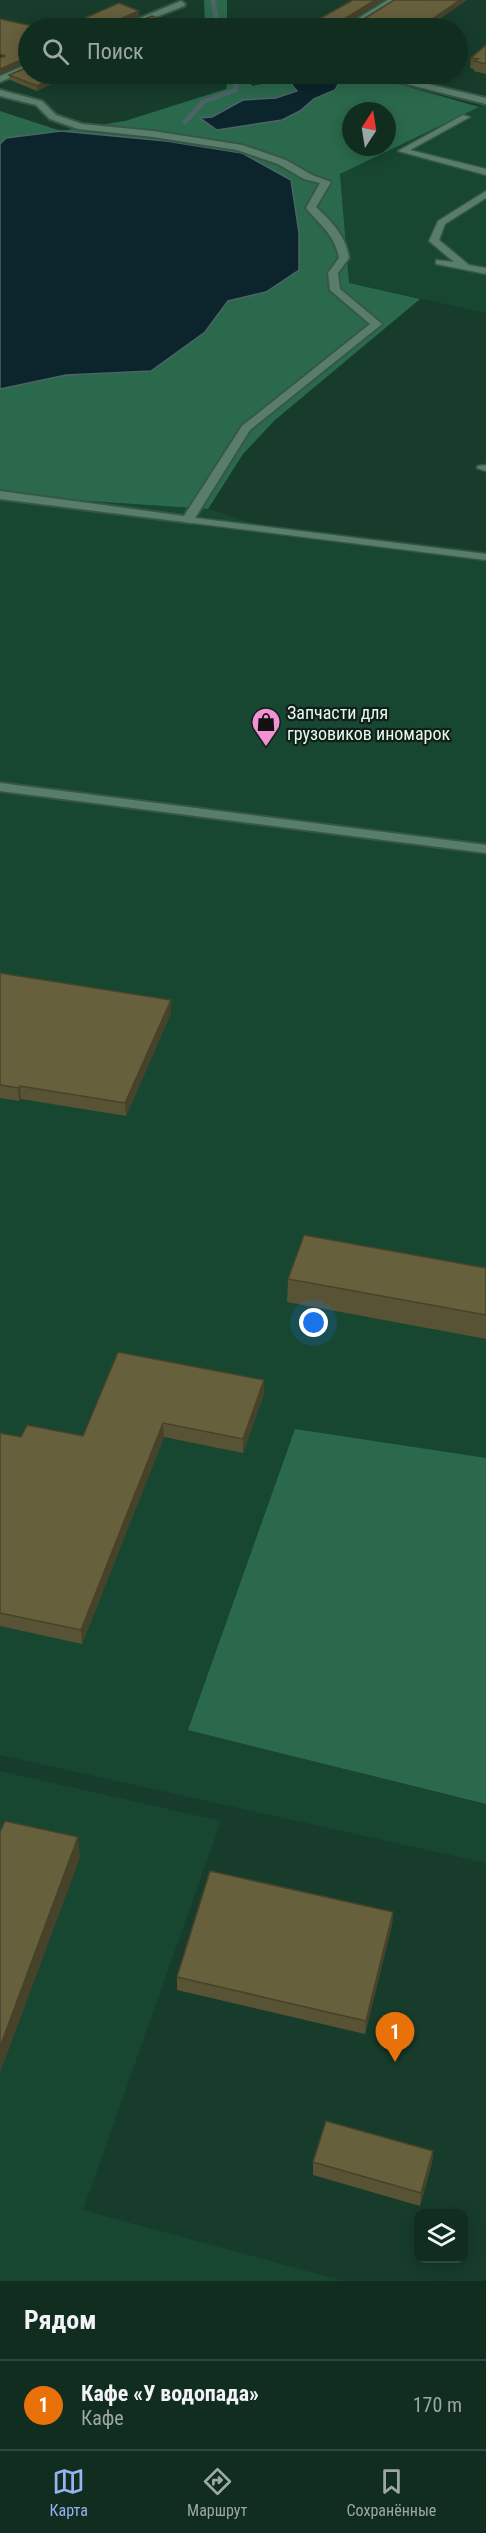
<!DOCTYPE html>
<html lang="ru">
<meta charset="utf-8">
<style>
:root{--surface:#112d20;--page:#1e392d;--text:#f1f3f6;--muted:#9ca8a5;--line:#30493e;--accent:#95b2f1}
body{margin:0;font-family:"Roboto Condensed",sans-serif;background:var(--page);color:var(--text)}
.controls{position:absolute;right:18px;bottom:18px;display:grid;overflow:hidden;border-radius:12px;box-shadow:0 3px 15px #0003}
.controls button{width:54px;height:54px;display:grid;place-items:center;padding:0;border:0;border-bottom:2px solid var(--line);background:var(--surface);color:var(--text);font:30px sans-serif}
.compass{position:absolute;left:342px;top:102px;width:54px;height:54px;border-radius:50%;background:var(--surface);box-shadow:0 3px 15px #0003;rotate:12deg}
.you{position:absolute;left:314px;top:1323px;width:21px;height:21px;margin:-15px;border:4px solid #fff;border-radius:50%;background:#1a73e8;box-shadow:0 0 0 9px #1a73e833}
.badge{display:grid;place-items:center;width:39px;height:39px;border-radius:50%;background:var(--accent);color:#fff;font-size:20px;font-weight:700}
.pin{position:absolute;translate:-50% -50px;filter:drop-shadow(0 2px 3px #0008)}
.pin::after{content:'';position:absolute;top:32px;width:21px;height:18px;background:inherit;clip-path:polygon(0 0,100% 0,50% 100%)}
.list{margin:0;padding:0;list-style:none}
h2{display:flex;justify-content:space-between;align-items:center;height:78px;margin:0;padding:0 24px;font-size:26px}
h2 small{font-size:20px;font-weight:400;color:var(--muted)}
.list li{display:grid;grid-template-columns:39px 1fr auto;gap:18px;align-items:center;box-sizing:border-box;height:90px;padding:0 24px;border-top:2px solid var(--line)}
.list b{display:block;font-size:22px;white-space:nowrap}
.list p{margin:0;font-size:20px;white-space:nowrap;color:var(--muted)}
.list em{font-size:20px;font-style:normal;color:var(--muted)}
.icon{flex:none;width:33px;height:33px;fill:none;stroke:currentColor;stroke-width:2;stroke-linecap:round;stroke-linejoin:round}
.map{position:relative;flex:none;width:486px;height:2281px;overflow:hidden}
.search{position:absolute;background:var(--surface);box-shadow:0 3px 15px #0003;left:18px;right:18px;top:18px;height:66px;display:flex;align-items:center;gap:15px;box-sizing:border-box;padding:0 21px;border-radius:33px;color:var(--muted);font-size:22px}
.sheet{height:168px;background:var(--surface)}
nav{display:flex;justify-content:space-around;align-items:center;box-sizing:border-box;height:84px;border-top:2px solid var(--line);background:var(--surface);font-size:16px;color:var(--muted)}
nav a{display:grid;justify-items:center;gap:3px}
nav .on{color:var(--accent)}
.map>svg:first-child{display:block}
.built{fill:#174631}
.green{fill:#2b694c;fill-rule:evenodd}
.water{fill:#0c242c;stroke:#4d6466;stroke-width:1.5}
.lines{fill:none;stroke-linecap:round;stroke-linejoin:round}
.stream{stroke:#4d6466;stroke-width:5}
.service-casing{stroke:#375647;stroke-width:3}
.minor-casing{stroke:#375647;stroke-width:4}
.service{fill:#587e6a;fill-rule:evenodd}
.minor{fill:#587e6a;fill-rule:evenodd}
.wall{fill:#585334}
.shaded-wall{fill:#47432a}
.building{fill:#66603c;stroke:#47432a;stroke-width:1.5}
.labels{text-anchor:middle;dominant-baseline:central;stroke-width:4.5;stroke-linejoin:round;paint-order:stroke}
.poi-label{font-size:18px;fill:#e5f9ed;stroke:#102018;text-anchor:start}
</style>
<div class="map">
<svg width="486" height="2281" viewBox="0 0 486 2281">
<rect width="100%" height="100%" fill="#173c2b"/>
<!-- built -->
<g class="built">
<polygon points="486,103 486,313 349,283 340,174"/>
<polygon points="0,495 208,509 253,523 486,551 486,1863 0,1755"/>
<polygon points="0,1771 221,1821 83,2210 344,2281 0,2281"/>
</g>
<!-- green -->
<g class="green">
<polygon points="204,0 227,0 227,28 207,28 205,24"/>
<path d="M229 74H248L252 86 313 74H364L479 107 340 174 349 283 420 299 275 420 243 454 208 509 0 495V389L66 375 151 371 205 332 228 301 266 292 299 270V233L6 138 0 144V111L61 131 125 121 226 89ZM351 111H387V147H351Z"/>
<polygon points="295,1429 486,1458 486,1804 188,1730"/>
</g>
<!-- water -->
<g class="water">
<polygon points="316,78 340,81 335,90 314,99 300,111 282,120 217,130 200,118 212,117 243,100 276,98 297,91 291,84"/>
<polygon points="61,131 166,141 242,153 291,180 299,233 299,270 266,292 228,301 205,332 151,371 66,375 0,389 0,144 6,138"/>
</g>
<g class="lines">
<!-- stream -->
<g class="stream">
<polyline points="213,0 218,28"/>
<polyline points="185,122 203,102 235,90 240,74"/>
</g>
<!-- service casing -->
<g class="service-casing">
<g id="service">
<polygon points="463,115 470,117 410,150 486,169 486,175 398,151"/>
<polygon points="486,191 486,198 445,224 439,240 469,265 486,268 486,274 436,264 436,260 454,262 429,241 438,221"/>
<polygon points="486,465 486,471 477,468 478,466"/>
<polygon points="188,517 486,554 486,560 184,522 184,518"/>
</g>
</g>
<!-- minor casing -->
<g class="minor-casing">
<g id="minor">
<polygon points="388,0 398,0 353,28 342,28"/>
<polygon points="181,1 185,4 184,6 128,28 116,28"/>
<polygon points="28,64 28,70 0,82 0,76"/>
<polygon points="374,74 387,74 486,98 486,104 375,76"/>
<path d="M0 90 42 101 56 115 82 124 153 131 242 145 286 160 312 175 331 182 316 207C332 222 346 236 349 258L338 273 340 289 382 324 250 430 192 523 0 499V491L184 516 242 426 370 324 330 290 328 273 339 258C335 235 320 225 306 208L320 183 304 179 278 164 237 150 153 137 78 129 50 119 36 105 0 96Z"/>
<polygon points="0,783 486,845 486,853 0,791"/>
</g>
</g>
<!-- service -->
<use href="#service" class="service"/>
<!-- minor -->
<use href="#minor" class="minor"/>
</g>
<!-- wall -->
<g class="wall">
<polygon points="486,45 486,74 474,71 474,69 470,68 471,58"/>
<polygon points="28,74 71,74 37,91 10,80 9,75"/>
<polygon points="0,973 171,1013 126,1116 21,1099 19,1101 0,1098"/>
<polygon points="486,1268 486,1339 287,1302 288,1279"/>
<polygon points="264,1394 243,1453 164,1437 82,1644 0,1626 0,1433 21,1437 83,1436"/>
<polygon points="393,1912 392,1925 365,2034 177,1990 177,1977"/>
<polygon points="433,2151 432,2163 420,2206 313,2175 313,2162"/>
</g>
<!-- shaded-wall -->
<g class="shaded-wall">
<polygon points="375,0 384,0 341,26 341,21"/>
<polygon points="460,0 467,0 427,28 419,28"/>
<polygon points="139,11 139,16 115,26 115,21"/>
<polygon points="28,57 28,62 0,75 0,69"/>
<polygon points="61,74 71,74 37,91 37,86"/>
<polygon points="171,1000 171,1013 126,1116 125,1103"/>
<polygon points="20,1086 21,1099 19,1101 18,1088"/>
<polygon points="264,1380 264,1394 243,1453 243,1439"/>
<polygon points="163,1423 164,1437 82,1644 81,1630"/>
<polygon points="78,1837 80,1858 0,2073 0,2047"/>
<polygon points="393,1912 392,1925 365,2034 366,2021"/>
<polygon points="433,2151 432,2163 420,2206 421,2193"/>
</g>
<!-- building -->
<g class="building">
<polygon points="353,0 375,0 341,21 340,24 354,25 394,0 460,0 419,28 303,28"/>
<polygon points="119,3 139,11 115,21 116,25 129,25 152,16 185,28 62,28"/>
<polygon points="0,19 42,28 28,28 28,63 28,57 0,69 0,58 5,56 0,54"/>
<polygon points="486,45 486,64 474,61 478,59 471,58"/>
<polygon points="28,67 28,74 61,74 37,86 9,75"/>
<polygon points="0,973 171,1000 125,1103 20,1086 18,1088 0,1085"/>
<polygon points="304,1235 486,1268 486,1315 288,1279"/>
<polygon points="118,1352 264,1380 243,1439 163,1423 81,1630 0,1613 0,1433 21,1437 27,1425 83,1436"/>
<polygon points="5,1821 78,1837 0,2047 0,1832"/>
<polygon points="210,1871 393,1912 366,2021 177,1977"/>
<polygon points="326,2121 433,2151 421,2193 313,2162"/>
</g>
<!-- icons -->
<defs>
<g id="shop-pin" transform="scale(1.5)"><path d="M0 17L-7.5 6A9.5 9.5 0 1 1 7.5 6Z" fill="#f491d3" stroke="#102018"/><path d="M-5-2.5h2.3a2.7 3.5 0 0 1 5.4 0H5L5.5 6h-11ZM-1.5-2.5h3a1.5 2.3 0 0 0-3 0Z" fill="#111"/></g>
</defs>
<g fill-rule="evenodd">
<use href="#shop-pin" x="266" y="722"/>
</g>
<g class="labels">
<!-- poi labels -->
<g class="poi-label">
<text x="287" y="712">Запчасти для<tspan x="287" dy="21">грузовиков иномарок</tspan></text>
</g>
</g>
</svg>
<div class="controls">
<button><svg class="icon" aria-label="layers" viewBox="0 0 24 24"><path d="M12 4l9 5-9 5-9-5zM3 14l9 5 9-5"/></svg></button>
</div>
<svg class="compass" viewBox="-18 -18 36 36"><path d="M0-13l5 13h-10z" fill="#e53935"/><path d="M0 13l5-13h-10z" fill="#9ca8a5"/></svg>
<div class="you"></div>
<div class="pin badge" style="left:395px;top:2062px;background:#e8710a">1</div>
<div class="search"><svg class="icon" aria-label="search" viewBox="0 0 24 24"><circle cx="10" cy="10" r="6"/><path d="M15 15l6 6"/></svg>Поиск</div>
</div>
<section class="sheet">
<h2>Рядом<small></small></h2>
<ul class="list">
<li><span class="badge" style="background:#e8710a">1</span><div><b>Кафе «У водопада»</b><p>Кафе</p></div><em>170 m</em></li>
</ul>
</section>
<nav>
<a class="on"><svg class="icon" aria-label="map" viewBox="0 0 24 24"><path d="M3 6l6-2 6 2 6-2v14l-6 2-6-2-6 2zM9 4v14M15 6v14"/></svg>Карта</a>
<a><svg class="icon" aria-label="directions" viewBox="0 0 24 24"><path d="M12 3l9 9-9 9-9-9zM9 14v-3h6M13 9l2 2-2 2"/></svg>Маршрут</a>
<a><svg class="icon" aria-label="saved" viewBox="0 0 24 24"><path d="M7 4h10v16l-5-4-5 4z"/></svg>Сохранённые</a>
</nav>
